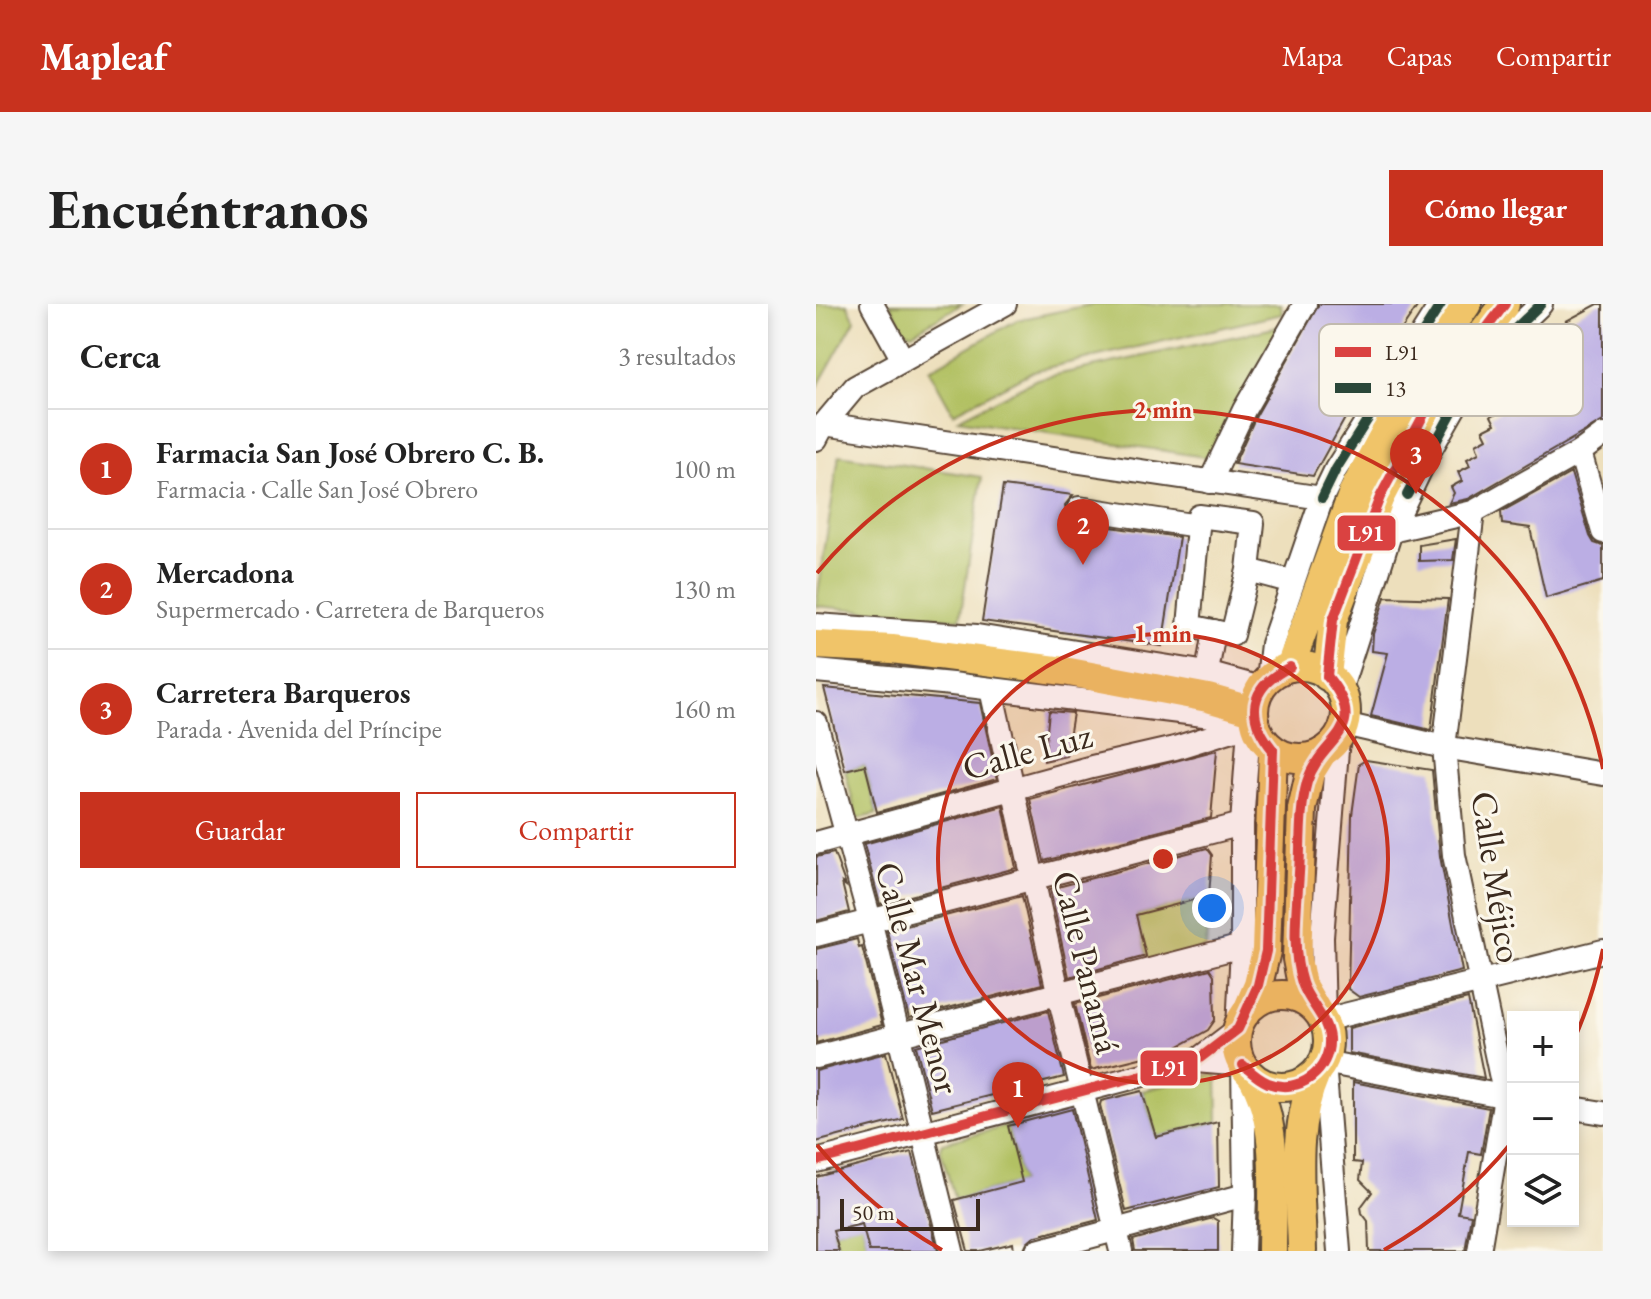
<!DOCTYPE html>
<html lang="es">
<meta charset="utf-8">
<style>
:root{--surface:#fff;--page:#f6f6f6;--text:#222;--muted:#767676;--line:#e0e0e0;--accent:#c8321e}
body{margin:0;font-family:"EB Garamond",serif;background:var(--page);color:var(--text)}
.controls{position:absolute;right:24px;bottom:24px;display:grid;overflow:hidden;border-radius:0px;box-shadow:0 4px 12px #0003}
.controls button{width:72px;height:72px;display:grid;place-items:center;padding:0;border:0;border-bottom:2px solid var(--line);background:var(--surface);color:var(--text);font:40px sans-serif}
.scale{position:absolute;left:24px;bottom:20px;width:140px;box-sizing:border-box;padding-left:8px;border:4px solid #3b2a1e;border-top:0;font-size:22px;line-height:28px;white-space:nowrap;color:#3b2a1e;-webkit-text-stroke:6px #fbf7ec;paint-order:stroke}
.you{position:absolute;left:396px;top:604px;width:28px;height:28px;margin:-20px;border:6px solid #fff;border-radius:50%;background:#1a73e8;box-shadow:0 0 0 12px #1a73e833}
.badge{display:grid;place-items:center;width:52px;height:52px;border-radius:50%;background:var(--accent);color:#fff;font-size:26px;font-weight:700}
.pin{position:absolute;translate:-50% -66px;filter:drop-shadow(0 2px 4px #0008)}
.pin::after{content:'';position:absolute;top:42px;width:28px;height:24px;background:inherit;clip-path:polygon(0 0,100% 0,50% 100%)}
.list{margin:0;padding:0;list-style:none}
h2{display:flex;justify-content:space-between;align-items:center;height:104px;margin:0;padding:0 32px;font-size:34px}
h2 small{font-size:26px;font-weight:400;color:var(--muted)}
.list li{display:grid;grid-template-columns:52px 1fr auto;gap:24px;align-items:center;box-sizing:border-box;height:120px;padding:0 32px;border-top:2px solid var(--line)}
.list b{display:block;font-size:30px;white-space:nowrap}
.list p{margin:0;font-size:26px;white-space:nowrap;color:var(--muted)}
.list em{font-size:26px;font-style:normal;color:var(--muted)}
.actions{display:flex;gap:16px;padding:24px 32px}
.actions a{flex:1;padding:18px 0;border:2px solid var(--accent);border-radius:0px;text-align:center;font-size:28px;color:var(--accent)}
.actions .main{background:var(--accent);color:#fff}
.icon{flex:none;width:44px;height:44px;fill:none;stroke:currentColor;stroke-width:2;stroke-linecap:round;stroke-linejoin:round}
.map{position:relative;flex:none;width:787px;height:947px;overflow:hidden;border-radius:0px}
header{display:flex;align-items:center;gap:48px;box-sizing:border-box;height:112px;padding:0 40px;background:var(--accent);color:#fff}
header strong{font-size:38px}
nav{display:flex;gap:44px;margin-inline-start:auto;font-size:28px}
.intro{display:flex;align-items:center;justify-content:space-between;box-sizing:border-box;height:192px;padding:0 48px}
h1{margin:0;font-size:56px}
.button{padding:20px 36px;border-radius:0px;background:var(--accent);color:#fff;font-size:28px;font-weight:700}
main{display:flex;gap:48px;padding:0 48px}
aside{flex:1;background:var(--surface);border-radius:0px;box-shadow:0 4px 12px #0003}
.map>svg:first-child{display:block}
.green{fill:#b2c164;stroke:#767641;stroke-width:2}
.building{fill:#bbaee4}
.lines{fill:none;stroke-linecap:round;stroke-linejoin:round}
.minor-casing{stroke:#564536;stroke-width:26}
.major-casing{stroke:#564536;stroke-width:32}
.minor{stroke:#fff;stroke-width:22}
.major{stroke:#f0c469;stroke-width:28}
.bus-1-casing{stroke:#fbf7ec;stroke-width:16}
.bus-2-casing{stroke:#fbf7ec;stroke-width:16}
.bus-1{stroke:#da4241;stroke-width:10}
.bus-2{stroke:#2a4739;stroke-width:10}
.ring{fill:none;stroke:#c8321e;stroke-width:4}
.labels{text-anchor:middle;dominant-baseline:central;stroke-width:6;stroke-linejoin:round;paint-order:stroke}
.street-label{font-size:36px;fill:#3b2a1e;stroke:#fbf7ec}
.key{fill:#fbf7ec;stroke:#c1baae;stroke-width:2}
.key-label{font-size:22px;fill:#3b2a1e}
.centre{fill:#c8321e;stroke:#fbf7ec;stroke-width:4}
.ring-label{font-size:24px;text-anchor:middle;font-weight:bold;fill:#c8321e;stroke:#fbf7ec;stroke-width:6;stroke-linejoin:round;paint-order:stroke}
.line-badge{stroke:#fbf7ec;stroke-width:3}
.badge-label{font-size:22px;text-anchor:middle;font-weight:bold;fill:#fff}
</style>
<header>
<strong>Mapleaf</strong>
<nav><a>Mapa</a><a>Capas</a><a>Compartir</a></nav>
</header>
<div class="intro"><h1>Encuéntranos</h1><a class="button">Cómo llegar</a></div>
<main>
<aside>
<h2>Cerca<small>3 resultados</small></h2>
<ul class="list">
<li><span class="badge">1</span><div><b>Farmacia San José Obrero C. B.</b><p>Farmacia · Calle San José Obrero</p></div><em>100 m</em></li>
<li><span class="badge">2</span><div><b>Mercadona</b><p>Supermercado · Carretera de Barqueros</p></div><em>130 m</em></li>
<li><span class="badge">3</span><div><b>Carretera Barqueros</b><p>Parada · Avenida del Príncipe</p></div><em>160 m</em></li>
</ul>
<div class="actions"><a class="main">Guardar</a><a>Compartir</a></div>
</aside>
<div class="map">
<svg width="787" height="947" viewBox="0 0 787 947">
<rect width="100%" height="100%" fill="#fbf7ec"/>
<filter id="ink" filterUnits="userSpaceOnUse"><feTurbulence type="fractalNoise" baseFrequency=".0125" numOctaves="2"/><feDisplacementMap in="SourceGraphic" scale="16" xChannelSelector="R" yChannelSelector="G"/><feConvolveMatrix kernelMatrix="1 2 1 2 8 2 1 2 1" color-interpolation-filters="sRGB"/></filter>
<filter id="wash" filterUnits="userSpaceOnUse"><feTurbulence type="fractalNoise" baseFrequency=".006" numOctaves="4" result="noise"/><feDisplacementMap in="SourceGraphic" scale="32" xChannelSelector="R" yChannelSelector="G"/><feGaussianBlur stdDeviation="1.8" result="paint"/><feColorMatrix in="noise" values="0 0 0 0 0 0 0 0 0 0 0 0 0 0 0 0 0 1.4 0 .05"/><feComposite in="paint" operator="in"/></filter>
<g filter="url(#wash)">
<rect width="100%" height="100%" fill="#eddfbc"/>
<!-- green -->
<g class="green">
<polygon points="0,0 31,0 39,16 0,85"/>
<polygon points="74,0 146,0 96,29 88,27"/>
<polygon points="278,0 465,0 466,10 217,67 137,109 113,66 201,16"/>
<polygon points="463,23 394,154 142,115 221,75"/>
<polygon points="23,151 166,173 144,315 0,302"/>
<polygon points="49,461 61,510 41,515 29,466"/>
<polygon points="393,592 390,644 332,659 320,611"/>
<polygon points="398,769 401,772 402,818 340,833 326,787"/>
<polygon points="192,822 206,878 139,896 124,844 126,839"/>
<polygon points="46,919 53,947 23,947 17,927"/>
</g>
<g id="blocks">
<!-- building -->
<g class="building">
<polygon points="503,0 603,0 547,82 497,172 418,160 440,112"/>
<polygon points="782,0 787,0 787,117 652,195 633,199 638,189 635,183 646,177 642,168 654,162 651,155 663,149 660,140 671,134 667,126 679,120 675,112 688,105 684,98 696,92 694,88 706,82 714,68 712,62 724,57 721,51 733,45 730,39 741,34 752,20 750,17"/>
<polygon points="755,169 774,232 778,239 787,242 787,277 730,294 714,224 686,220 685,208"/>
<polygon points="187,182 257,191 249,201 250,208 254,214 261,218 363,233 346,342 166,317"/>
<polygon points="640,235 637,256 603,257 603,241"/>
<polygon points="569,293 632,295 615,426 555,412 572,349 556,347 557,330"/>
<polygon points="8,384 164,399 181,475 61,508 49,461 29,466"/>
<polygon points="233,407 257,409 250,452 228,457"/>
<polygon points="401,446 395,514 228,557 214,495"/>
<polygon points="550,456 616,466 624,552 646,667 543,693 532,685 536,511 543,460"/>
<polygon points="187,502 200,564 64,600 48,540"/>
<polygon points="391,544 396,551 393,592 320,611 330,652 253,673 234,585"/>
<polygon points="18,549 30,582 26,579 33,608 0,617 0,553"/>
<polygon points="206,592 226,680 93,714 71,627"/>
<polygon points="41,635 43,644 46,643 66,721 0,739 0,645"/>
<polygon points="394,665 398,671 399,716 392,726 356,746 275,766 259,700"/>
<polygon points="652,695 668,774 533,749 533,724"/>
<polygon points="232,707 248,773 116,806 100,742"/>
<polygon points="70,749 87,815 0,838 0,767"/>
<polygon points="537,778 673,804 665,850 653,848 642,909 655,911 649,947 553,947 552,917 546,909 545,903 556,888 544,876 546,859 537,858"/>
<polygon points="326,787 340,833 402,818 403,883 310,907 284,801 285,797"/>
<polygon points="256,805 282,916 217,933 211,938 207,947 198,947 197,939 164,947 152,947 138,896 206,878 192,822"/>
<polygon points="96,848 122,947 53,947 46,920 17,927 23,947 0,947 0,873"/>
<polygon points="397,914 402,917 402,947 319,947 317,936"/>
</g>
</g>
</g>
<g filter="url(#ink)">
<use href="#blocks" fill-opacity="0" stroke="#564536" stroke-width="2"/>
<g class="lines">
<!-- minor casing -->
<g class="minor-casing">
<g id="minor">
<polyline points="56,0 87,56"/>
<polyline points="8,120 506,194"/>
<polyline points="0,135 8,120 39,83 189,0"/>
<polyline points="764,148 787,228"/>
<polyline points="394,178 428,106 489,0"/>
<polyline points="263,204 382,222"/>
<polyline points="657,208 628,443 638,551 689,793 663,947"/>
<polyline points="575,227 657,208 764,148 787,131"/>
<polyline points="432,266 416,331 373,322 383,212 437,219 432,266 477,278"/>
<polyline points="0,321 161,332 391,369 445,384"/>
<polyline points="0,367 136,380 436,417"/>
<polyline points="391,369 398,327"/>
<polyline points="452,375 456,340 506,194 520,165 625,0"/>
<polyline points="175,385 243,692 305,947"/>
<polyline points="524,387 575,227 613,148 641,99 681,42 725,0"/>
<polyline points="0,419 54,616 136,947"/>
<polyline points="528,420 628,443 787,470"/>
<polyline points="522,434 506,633 508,716 787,647"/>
<polyline points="0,539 276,463 359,444 439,419"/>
<polyline points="0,631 426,520"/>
<polyline points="0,753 426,642"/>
<polyline points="380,757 422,725 426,642 426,520 432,437 439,421"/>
<polyline points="757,804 787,809"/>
<polyline points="0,857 380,757 427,761 429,891 427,947"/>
<polyline points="221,947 429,891"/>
<polyline points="523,947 508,758 697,794"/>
</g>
</g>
<!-- major casing -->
<g class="major-casing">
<g id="major">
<polyline points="0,341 76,345 248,367 392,394 437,407"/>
<circle cx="484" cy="408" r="46"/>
<polyline points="474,363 537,188 592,85 651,0"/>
<polyline points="511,372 517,316 564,193 614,99 689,0"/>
<circle cx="466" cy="737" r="46"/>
<polyline points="500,705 486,681 481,655 486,505 494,469 507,448"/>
<polyline points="430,709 442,681 450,647 457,446"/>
<path d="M435 771C465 822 456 889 456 947"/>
<path d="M486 947C485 888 475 825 500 769"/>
</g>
</g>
<!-- minor -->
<use href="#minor" class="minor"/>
<!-- major -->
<use href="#major" class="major"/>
<!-- bus-1 casing -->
<g class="bus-1-casing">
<g id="bus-1">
<polyline points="511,372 517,316 564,193 614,99 689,0"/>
<path d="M457 446C429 412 433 383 474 363"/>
<path d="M427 761C435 768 442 775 452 779 483 791 515 767 513 734 511 713 492 698 486 679 475 645 481 604 483 569 485 539 483 507 491 478 505 432 557 429 511 372"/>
<polyline points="0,857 380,757 422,725 442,681 450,647 457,446"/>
</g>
</g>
<!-- bus-2 casing -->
<g class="bus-2-casing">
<g id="bus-2">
<polyline points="591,191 641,99 681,42 725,0"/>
<polyline points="506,194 520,165 625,0"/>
</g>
</g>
<!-- bus-1 -->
<use href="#bus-1" class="bus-1"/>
<!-- bus-2 -->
<use href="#bus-2" class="bus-2"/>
</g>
</g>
<!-- distance rings -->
<circle cx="347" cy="555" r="225" fill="#c8321e" fill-opacity=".12"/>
<g class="ring">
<circle cx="347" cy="555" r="225"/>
<path d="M787 645A449 449 0 0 1 757 738M696 838A449 449 0 0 1 568 946M126 946A449 449 0 0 1 1 841M1 269A449 449 0 0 1 787 465"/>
</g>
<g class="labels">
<!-- street labels -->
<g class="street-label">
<text transform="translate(211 447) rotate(-15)">Calle Luz</text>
<text transform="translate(681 573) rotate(81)">Calle Méjico</text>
<text transform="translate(271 658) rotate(76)">Calle Panamá</text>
<text transform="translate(102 674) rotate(75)">Calle Mar Menor</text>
</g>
</g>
<!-- legend -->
<rect x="503" y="20" width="264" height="92" rx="12" class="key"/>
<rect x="519" y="43" width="36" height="10" fill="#da4241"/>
<rect x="519" y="79" width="36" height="10" fill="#2a4739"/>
<g class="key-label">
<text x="569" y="56">L91</text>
<text x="569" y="92">13</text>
</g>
<circle cx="347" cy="555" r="12" class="centre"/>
<g class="ring-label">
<text x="347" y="114">2 min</text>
<text x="347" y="338">1 min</text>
</g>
<g class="line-badge">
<rect x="520" y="210" width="61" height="38" rx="8" fill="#da4241"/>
<rect x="323" y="745" width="60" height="38" rx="8" fill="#da4241"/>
</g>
<g class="badge-label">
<text x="550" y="237">L91</text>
<text x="353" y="772">L91</text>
</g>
</svg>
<div class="controls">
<button>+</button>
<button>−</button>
<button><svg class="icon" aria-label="layers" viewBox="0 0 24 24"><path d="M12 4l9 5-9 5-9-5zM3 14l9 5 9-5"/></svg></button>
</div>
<div class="scale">50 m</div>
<div class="you"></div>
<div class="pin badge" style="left:202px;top:824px">1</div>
<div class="pin badge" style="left:267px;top:261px">2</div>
<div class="pin badge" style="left:600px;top:190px">3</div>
</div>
</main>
